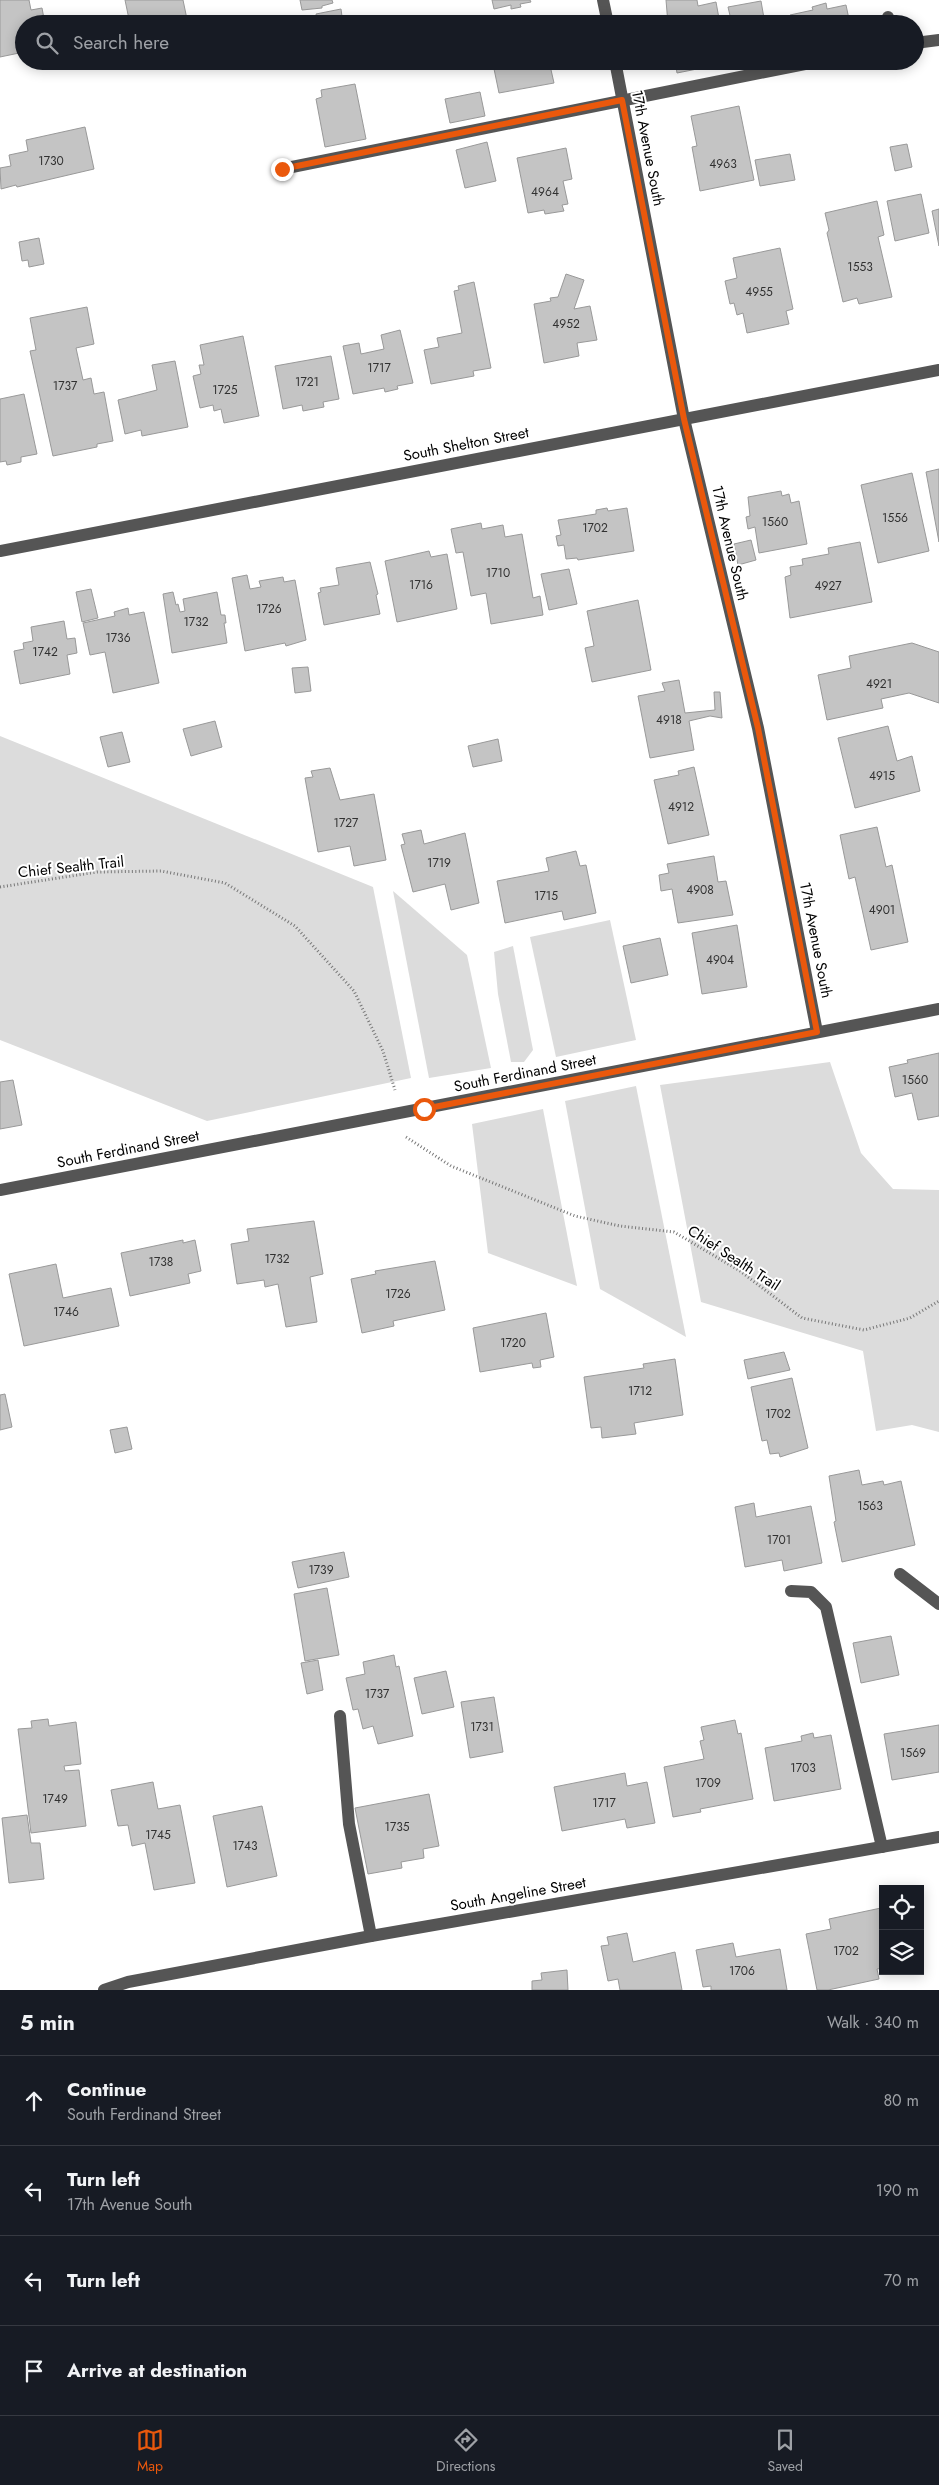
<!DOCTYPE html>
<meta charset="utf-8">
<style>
:root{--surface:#171b24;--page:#20242c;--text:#f1f3f6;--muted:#9ea1a6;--line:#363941;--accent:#ea580c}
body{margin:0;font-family:Jost,sans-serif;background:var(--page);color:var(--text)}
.controls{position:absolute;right:15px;bottom:15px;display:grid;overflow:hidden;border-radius:0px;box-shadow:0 2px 12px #0003}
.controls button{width:45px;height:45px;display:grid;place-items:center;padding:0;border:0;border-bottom:1px solid var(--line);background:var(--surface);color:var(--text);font:25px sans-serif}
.stop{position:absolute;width:15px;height:15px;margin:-11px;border:4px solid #ea580c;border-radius:50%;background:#fff}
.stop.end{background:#ea580c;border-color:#fff;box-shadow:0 1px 5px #0008}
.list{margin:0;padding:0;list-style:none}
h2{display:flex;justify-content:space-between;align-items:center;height:65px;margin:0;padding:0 20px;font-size:21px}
h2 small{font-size:16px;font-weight:400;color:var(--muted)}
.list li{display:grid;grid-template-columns:32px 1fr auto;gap:15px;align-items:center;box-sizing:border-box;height:90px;padding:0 20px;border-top:1px solid var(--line)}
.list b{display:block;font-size:19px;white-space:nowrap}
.list p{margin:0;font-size:16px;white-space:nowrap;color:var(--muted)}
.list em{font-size:16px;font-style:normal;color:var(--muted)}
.icon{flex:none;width:28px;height:28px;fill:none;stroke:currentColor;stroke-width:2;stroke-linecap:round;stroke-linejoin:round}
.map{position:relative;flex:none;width:939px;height:1990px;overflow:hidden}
.search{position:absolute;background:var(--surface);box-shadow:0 2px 12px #0003;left:15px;right:15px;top:15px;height:55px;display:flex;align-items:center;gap:12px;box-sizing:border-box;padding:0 18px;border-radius:28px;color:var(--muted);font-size:19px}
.sheet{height:425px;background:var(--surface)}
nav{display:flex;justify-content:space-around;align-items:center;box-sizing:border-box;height:70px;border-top:1px solid var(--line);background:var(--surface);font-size:14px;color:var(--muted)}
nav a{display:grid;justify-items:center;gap:2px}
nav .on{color:var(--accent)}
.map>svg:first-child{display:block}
.green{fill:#dcdcdc}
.building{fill:#c4c4c4;stroke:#999}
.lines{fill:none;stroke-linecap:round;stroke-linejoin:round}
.path{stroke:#777;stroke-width:3;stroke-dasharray:1 2.5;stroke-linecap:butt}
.minor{stroke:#555;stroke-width:12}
.route{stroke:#ea580c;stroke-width:6}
.labels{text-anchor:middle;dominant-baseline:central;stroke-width:4;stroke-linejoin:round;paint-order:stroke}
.number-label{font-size:12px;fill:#313131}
.street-label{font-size:15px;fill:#000;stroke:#fff}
</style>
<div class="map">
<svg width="939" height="1990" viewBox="0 0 939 1990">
<rect width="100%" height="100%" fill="#fff"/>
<!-- green -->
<g class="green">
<polygon points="0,736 373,887 411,1078 207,1121 0,1040"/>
<polygon points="393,891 467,955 491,1068 429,1078"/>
<polygon points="610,920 636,1040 556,1057 530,937"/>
<polygon points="513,946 533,1050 524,1062 511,1062 498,994 494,952"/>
<polygon points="830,1062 861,1153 893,1189 939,1190 939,1432 912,1425 876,1431 863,1351 701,1302 660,1085"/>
<polygon points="636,1086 686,1337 600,1289 565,1101"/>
<polygon points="543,1109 577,1286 488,1253 472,1124"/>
</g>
<!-- building -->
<g class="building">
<polygon points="0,0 29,0 31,10 42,8 45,24 24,24 24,52 0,57"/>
<polygon points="125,0 183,0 188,24 130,24"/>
<polygon points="300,0 332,0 333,3 322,6 322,8 302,10"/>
<polygon points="492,0 530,0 531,2 520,4 521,7 511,9 511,5 494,9"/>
<polygon points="666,0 697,0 698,6 716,2 720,24 668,24"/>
<polygon points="761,1 765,24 732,24 728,7"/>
<polygon points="826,3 827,9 846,5 850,24 792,24 790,15 813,10 812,7"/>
<polygon points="341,9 343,24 318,24 316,14"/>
<polygon points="489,61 549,61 554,83 499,93 493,64 490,64"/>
<polygon points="675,61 727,61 727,63 677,73"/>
<polygon points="355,84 366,139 325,147 316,99 322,97 321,90"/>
<polygon points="480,92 485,116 450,123 445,99"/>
<polygon points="739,106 754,180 700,191 692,147 697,146 691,116"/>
<polygon points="85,127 94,169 17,187 16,185 1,189 0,168 11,166 9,155 28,151 26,140"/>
<polygon points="487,142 496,181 465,188 456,150"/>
<polygon points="907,144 912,167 895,171 890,147"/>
<polygon points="566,148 572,179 563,181 568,204 562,205 564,211 545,214 544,210 528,213 517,158"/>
<polygon points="790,154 795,180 760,186 755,160"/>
<polygon points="921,194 929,233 895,241 887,201"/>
<polygon points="877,201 884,235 878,237 892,297 859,304 857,298 843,302 827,233 829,230 825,213"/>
<polygon points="939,209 939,246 932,211"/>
<polygon points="39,238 44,264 29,267 28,260 22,261 19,242"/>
<polygon points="780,248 793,309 786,311 789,324 747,333 743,313 737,315 734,303 730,304 725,281 737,278 733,258"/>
<polygon points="566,274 584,280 574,309 590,306 597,340 577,343 579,356 544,363 534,304 551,301 550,298 558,297"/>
<polygon points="474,282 491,368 473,371 474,376 431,384 424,350 439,347 437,338 462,333 454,291 459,290 458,286"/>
<polygon points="87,307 94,344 76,348 83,380 91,378 94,394 104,392 113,441 97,444 97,447 53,456 30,351 36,350 30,318"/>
<polygon points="400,330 413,383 397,386 398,389 385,392 384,388 353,394 343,346 359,343 361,354 384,349 381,335"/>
<polygon points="243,336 259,416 224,423 221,409 214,411 213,405 200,408 193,376 201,374 199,365 204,365 200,345"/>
<polygon points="331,356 339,399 323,402 324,407 303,411 302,405 283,409 275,366"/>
<polygon points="175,361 188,427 142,436 141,430 125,434 118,400 157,390 152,365"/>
<polygon points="24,394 37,454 21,457 21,462 7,465 6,461 0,462 0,399"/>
<polygon points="939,469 939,542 926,472"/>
<polygon points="912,473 929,551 878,563 861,485"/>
<polygon points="781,491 782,496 789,494 791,503 799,501 807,544 759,553 755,527 748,529 746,517 750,516 748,497"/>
<polygon points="607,508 608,511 627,508 634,551 578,560 577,558 566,559 564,545 558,546 556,536 561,535 558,520 596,514 596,510"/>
<polygon points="481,523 482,529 503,525 505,537 522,534 533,598 540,596 543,615 491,624 486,593 471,596 463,552 456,553 451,529"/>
<polygon points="751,540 756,560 738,565 734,544"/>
<polygon points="860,542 872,602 790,618 785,577 791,575 790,567 803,565 802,559 829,554 828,548"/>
<polygon points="429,551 431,557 447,554 457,609 397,622 385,561"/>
<polygon points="370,562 378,594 376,595 380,614 324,625 318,593 321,592 320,588 339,585 336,568"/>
<polygon points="569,569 577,604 549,610 541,574"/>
<polygon points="247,575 250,589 261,587 259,581 283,577 284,582 295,580 306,640 286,646 285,643 245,651 232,578"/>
<polygon points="91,589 98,618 82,622 76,592"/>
<polygon points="173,592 176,605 178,604 180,612 185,611 183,599 217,592 221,615 225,615 226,623 224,623 227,643 172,653 163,594"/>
<polygon points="638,600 651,670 592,682 585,648 594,646 587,611"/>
<polygon points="128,608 129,615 144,612 159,683 113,693 105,652 90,655 83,623 115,616 114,612"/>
<polygon points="64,621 67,639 75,638 77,653 67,655 70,674 20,684 14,651 24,649 23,643 33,641 31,627"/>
<polygon points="912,643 939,652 939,703 909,693 881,699 883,708 827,720 818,675 851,668 849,656"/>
<polygon points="308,667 311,691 295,693 292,668"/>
<polygon points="679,680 685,713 715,710 714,692 720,692 722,718 710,716 689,721 694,750 650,758 638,696 665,691 662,683"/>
<polygon points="215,721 222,747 191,756 183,729"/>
<polygon points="888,726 897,761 912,756 920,791 855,808 838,738"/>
<polygon points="122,732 130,762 108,767 100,737"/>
<polygon points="498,739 502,761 473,767 468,746"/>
<polygon points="694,767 709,835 668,844 654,780 679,775 678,771"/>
<polygon points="330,768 340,800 374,794 386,860 354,866 350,846 318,852 305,778 313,777 311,771"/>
<polygon points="877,827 886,867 892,865 908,942 871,950 855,877 849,879 840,835"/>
<polygon points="421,830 424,844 465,833 479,903 451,910 445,884 413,892 401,845 405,844 402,834"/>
<polygon points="576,851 580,866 586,865 596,913 564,920 562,911 505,923 497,881 549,871 546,858"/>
<polygon points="714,856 718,882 726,881 733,915 678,923 672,889 661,891 659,875 669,873 667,864"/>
<polygon points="737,925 747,987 702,994 692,933"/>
<polygon points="660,938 668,975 631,983 623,946"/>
<polygon points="939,1053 939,1116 918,1120 912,1093 895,1097 889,1067 908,1063 907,1060"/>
<polygon points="13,1080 22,1125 0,1129 0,1082"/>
<polygon points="314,1221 323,1274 310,1277 317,1322 286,1327 278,1284 265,1287 264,1280 237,1284 231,1244 249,1241 247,1229"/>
<polygon points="183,1240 183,1243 195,1240 201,1271 188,1274 190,1283 130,1296 121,1253"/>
<polygon points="435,1261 445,1310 393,1321 394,1326 362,1333 351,1279 376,1274 375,1271"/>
<polygon points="56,1264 63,1298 111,1288 119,1326 24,1346 9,1274"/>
<polygon points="546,1313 554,1357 540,1360 541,1367 533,1368 532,1363 480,1372 473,1328"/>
<polygon points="784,1352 790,1370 748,1379 744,1360"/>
<polygon points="675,1359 683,1415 634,1423 636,1434 602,1438 601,1427 591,1428 584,1377 644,1368 643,1364"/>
<polygon points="792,1378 808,1448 780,1457 779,1453 770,1454 767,1440 762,1441 751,1387"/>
<polygon points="5,1394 12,1427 0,1430 0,1395"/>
<polygon points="127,1427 132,1449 115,1453 110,1430"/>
<polygon points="859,1470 862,1485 883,1481 884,1485 901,1481 915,1545 842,1562 834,1522 836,1521 829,1476"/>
<polygon points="754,1503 756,1517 811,1506 822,1563 784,1571 782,1560 745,1567 735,1507"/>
<polygon points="344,1552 349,1577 298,1588 292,1562"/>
<polygon points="327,1588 339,1655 305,1661 294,1594"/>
<polygon points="891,1636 899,1675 861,1683 853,1643"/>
<polygon points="394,1655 396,1667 399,1666 413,1736 378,1744 373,1726 363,1729 358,1709 353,1710 346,1678 365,1674 363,1662"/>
<polygon points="318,1660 323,1690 307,1694 301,1663"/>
<polygon points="446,1671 454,1707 422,1714 414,1678"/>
<polygon points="494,1697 503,1752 470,1758 461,1702"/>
<polygon points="48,1719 49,1726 76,1722 81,1764 64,1766 65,1771 79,1770 86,1826 31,1833 18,1729 32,1728 31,1721"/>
<polygon points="735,1720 738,1734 741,1733 753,1799 700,1809 701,1812 673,1817 664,1767 704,1759 700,1741 704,1740 701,1727"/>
<polygon points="939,1725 939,1772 892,1780 884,1734"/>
<polygon points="813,1733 814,1738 831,1735 841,1789 774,1801 765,1748 802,1741 801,1736"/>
<polygon points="625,1773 627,1786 647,1782 655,1823 627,1828 625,1819 562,1831 554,1787"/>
<polygon points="153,1782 158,1809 180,1805 195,1883 154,1890 145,1843 132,1846 128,1825 118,1826 111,1790"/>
<polygon points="429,1794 439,1846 423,1849 424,1858 401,1862 402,1868 368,1874 355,1808"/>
<polygon points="262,1806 277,1876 227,1887 213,1816"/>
<polygon points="27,1815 31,1843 40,1843 44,1879 9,1883 2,1818"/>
<polygon points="881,1908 883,1968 877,1969 879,1979 828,1990 817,1990 806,1934 831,1929 829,1919"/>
<polygon points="627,1933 633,1962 675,1952 682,1990 620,1990 618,1979 608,1981 601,1946 609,1945 607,1937"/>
<polygon points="733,1943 736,1957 780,1949 787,1990 711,1990 711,1986 703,1987 696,1950"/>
<polygon points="567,1970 568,1990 532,1990 532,1981 542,1980 541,1973"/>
</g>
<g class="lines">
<!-- path -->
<g class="path">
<polyline points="0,887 97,872 161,871 225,883 295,926 354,991 383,1051 395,1090"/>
<polyline points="406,1137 451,1166 575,1216 620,1226 674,1232 740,1271 802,1318 864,1330 910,1318 939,1301"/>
</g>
<!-- minor -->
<g class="minor">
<polyline points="603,0 608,24"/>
<polyline points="888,24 888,17"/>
<polyline points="915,43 939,40"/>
<polyline points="615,61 684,419 758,728 817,1032"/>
<polyline points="282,169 820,61"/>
<polyline points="0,551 939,370"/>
<polyline points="0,1190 939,1009"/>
<polyline points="900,1574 939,1604"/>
<polyline points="791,1591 811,1592 826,1607 882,1847"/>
<polyline points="340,1716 349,1824 371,1936"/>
<polyline points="104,1990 128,1982 371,1936 939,1837"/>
</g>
</g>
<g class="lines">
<!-- route -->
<polyline class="route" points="282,169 622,100 684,419 758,728 817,1032 424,1109"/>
</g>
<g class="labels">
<!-- number labels -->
<g class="number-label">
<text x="51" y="161">1730</text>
<text x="723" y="164">4963</text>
<text x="545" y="192">4964</text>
<text x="860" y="267">1553</text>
<text x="759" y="292">4955</text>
<text x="566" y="324">4952</text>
<text x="379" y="368">1717</text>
<text x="307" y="382">1721</text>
<text x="65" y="386">1737</text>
<text x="225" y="390">1725</text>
<text x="895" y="518">1556</text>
<text x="775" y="522">1560</text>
<text x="595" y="528">1702</text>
<text x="498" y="573">1710</text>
<text x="421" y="585">1716</text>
<text x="828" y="586">4927</text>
<text x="269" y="609">1726</text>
<text x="196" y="622">1732</text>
<text x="118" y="638">1736</text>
<text x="45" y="652">1742</text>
<text x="879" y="684">4921</text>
<text x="669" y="720">4918</text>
<text x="882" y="776">4915</text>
<text x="681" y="807">4912</text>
<text x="346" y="823">1727</text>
<text x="439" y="863">1719</text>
<text x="700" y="890">4908</text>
<text x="546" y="896">1715</text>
<text x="882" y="910">4901</text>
<text x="720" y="960">4904</text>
<text x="915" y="1080">1560</text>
<text x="277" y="1259">1732</text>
<text x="161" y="1262">1738</text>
<text x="398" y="1294">1726</text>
<text x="66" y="1312">1746</text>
<text x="513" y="1343">1720</text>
<text x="640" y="1391">1712</text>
<text x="778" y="1414">1702</text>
<text x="870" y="1506">1563</text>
<text x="779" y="1540">1701</text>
<text x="321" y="1570">1739</text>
<text x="377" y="1694">1737</text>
<text x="482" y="1727">1731</text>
<text x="913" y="1753">1569</text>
<text x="803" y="1768">1703</text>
<text x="708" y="1783">1709</text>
<text x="55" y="1799">1749</text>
<text x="604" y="1803">1717</text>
<text x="397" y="1827">1735</text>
<text x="158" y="1835">1745</text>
<text x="245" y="1846">1743</text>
<text x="846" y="1951">1702</text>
<text x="742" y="1971">1706</text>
</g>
<!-- street labels -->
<g class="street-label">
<text transform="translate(648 148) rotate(79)">17th Avenue South</text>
<text transform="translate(466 444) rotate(-11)">South Shelton Street</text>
<text transform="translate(730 543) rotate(77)">17th Avenue South</text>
<text transform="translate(71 867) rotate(-6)">Chief Sealth Trail</text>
<text transform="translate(816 940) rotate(79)">17th Avenue South</text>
<text transform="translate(525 1073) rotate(-11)">South Ferdinand Street</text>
<text transform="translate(128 1149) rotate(-11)">South Ferdinand Street</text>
<text transform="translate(734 1258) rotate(33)">Chief Sealth Trail</text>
<text transform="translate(518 1894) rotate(-10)">South Angeline Street</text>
</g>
</g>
</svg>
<div class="controls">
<button><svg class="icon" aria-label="locate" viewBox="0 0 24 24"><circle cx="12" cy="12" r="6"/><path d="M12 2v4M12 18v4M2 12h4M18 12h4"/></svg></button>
<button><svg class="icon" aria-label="layers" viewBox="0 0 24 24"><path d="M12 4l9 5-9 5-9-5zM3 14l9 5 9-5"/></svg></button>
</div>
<div class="stop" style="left:424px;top:1109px"></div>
<div class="stop end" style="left:282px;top:169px"></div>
<div class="search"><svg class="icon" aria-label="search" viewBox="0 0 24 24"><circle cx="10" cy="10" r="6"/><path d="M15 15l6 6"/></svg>Search here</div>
</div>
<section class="sheet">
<h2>5 min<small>Walk · 340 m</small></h2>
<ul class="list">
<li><svg class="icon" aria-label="ahead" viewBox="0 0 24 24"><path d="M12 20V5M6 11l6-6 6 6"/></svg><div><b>Continue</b><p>South Ferdinand Street</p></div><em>80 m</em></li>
<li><svg class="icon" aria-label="left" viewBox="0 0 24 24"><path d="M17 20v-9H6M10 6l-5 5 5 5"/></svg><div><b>Turn left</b><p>17th Avenue South</p></div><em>190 m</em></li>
<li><svg class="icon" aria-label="left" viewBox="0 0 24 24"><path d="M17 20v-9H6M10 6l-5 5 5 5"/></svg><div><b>Turn left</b></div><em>70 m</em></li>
<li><svg class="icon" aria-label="arrive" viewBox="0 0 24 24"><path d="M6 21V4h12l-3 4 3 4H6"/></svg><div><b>Arrive at destination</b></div></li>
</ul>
</section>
<nav>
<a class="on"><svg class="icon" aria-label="map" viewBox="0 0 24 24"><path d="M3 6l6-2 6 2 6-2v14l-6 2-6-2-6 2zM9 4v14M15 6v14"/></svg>Map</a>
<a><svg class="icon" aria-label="directions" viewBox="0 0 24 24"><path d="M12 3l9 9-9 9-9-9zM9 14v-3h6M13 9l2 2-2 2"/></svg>Directions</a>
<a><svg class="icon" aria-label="saved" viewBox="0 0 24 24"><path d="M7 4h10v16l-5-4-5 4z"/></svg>Saved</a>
</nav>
